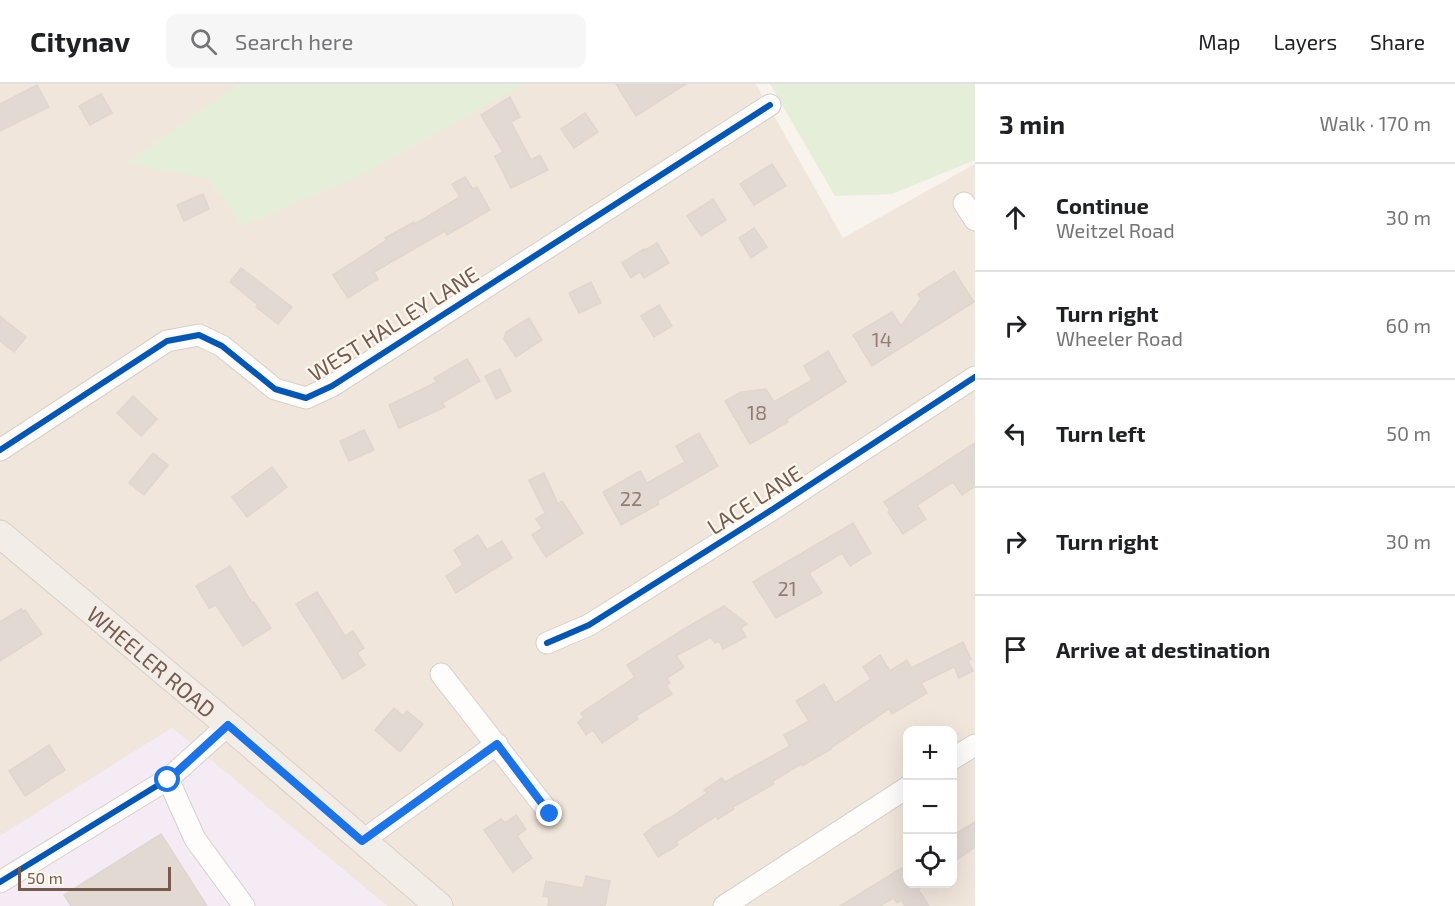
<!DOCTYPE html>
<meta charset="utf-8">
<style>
:root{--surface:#fff;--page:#f6f6f6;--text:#202124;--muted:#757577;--line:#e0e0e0}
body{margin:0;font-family:"Exo 2",sans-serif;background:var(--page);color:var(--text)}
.controls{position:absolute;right:18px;bottom:18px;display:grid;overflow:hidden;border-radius:12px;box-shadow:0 6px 24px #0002}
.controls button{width:54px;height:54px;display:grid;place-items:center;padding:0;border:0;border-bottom:2px solid var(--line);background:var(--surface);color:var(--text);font:30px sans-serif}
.scale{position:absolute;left:18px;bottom:15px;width:153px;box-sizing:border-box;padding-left:6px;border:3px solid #765a4d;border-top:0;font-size:16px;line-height:21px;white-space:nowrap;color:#765a4d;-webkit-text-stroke:4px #fef8ef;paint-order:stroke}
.stop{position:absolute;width:18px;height:18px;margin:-14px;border:4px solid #1a73e8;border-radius:50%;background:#fff}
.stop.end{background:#1a73e8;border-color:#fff;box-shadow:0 2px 6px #0008}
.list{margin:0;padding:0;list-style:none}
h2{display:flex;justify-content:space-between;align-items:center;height:78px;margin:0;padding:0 24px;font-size:26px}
h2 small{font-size:20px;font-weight:400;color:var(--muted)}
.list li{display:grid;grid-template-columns:39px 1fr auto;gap:18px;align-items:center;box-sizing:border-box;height:108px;padding:0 24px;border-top:2px solid var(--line)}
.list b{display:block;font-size:22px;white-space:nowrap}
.list p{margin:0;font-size:20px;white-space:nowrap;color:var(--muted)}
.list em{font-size:20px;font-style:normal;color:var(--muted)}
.icon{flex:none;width:33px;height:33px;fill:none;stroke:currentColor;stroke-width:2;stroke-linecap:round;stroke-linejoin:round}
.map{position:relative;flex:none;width:975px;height:822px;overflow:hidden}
header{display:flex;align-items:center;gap:36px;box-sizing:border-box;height:84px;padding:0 30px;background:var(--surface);border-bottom:2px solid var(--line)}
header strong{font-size:28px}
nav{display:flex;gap:33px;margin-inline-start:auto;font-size:21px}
.search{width:420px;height:54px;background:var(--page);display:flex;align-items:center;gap:15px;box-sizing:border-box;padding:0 21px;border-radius:12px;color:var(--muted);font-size:22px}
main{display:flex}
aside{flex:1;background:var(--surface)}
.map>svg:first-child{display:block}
.residential{fill:#f1e6db;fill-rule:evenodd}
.education{fill:#f4ebf4}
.green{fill:#e5eed8}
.building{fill:#e2d9d2;stroke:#e1d6cf;stroke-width:1.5}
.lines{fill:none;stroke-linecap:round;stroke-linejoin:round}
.minor-casing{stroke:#d6d0ca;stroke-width:23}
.major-casing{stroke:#d9d0cb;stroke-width:29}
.minor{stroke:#fefdfc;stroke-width:21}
.major{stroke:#f2eee7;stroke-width:27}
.cycleway-casing{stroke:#fef8ef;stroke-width:10}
.cycleway{stroke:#0057b8;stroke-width:6}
.route{stroke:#1a73e8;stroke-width:8}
.labels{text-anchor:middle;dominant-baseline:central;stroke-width:4.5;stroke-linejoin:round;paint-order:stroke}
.number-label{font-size:20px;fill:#937c71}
.street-label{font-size:22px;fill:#765a4d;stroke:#fef8ef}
</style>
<header>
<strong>Citynav</strong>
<div class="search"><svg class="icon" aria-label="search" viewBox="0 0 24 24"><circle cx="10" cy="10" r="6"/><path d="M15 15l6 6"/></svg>Search here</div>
<nav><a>Map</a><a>Layers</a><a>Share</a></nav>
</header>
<main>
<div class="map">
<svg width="975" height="822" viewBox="0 0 975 822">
<rect width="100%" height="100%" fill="#f8f3ed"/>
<!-- residential -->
<path class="residential" d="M0 0H756L843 154 975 80V822H387L172 644 0 752ZM908 646H952V800H908Z"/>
<!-- education -->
<polygon class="education" points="172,644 387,822 0,822 0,752"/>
<!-- green -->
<g class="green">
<polygon points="238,0 525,0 364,90 242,142 207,94 126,79"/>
<polygon points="770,0 975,0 975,76 892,110 835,112"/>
</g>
<!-- building -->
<g class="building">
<polygon points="616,0 686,0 636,32"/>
<polygon points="37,1 49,23 0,47 0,20"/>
<polygon points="101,10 112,29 90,41 79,22"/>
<polygon points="510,13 520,33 511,38 531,76 540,71 548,86 511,104 495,72 503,68 481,31"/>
<polygon points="585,29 598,48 574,64 561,45"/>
<polygon points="772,80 786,102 754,121 740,100"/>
<polygon points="465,93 473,105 477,103 490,126 447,151 445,147 374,188 378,195 348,214 333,191 387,156 385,154 414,138 415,140 460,113 452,100"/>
<polygon points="203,110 209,125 184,137 177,121"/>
<polygon points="713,115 726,136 701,152 687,132"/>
<polygon points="754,144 767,163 751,174 739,154"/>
<polygon points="657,159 669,179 644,194 640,188 631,194 622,179 644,165 645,166"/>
<polygon points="241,184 292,223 278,240 256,223 258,221 230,198"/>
<polygon points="954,187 974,218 872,282 853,251 892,228 901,242 921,215 918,210"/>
<polygon points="591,198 601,219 579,229 569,209"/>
<polygon points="659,221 672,242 654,253 641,232"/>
<polygon points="0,232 26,253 14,268 0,257"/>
<polygon points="529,234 542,256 516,273 504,255 506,248"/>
<polygon points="828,267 846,298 787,335 788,338 750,360 725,317 741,308 766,305 774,318 812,296 804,282"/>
<polygon points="467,275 480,297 442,319 445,323 399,344 389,321 437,298 434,294"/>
<polygon points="500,285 511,307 496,315 485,292"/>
<polygon points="133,312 157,335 141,352 117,329"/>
<polygon points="364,346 374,366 349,377 340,357"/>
<polygon points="699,349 718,382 657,417 659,420 621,441 603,408 640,387 647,399 685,378 676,362"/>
<polygon points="975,359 975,402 962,411 953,398 917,421 926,435 903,450 888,428 890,426 884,418"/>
<polygon points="153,369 168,381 144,411 129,399"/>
<polygon points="272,383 287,403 247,433 232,413"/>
<polygon points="544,389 558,420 562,417 583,449 546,473 532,451 542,444 536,435 545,429 529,396"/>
<polygon points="853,439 871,469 850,482 842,469 809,489 822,509 776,534 753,498"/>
<polygon points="478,451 487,466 502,457 512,474 456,509 446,492 463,481 454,466"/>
<polygon points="230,482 252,519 254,518 271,544 243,562 216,521 209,524 196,502"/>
<polygon points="317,508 345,552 353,547 364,564 357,569 365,581 343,595 296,520"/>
<polygon points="724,522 747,540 741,544 746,553 723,565 719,557 715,559 711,553 676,572 684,583 667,594 670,599 666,601 672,610 636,632 638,635 602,659 593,646 586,651 578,638 584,633 581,629 635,593 627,581 689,542"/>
<polygon points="21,525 22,528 25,526 42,550 0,577 0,538"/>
<polygon points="963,558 971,575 968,577 973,587 959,594 954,583 921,599 927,609 892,630 889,625 831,664 831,665 802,682 801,680 773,697 774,700 733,723 734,725 718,735 716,732 676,758 678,761 658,773 644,750 653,743 671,733 707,709 704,706 722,694 725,698 790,662 784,651 809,637 796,617 824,600 835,619 871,595 863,583 880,571 890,587 907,576 911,584"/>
<polygon points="394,624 403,632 407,627 423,640 400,668 375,646"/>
<polygon points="49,661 65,686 25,712 9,687"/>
<polygon points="516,731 526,745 517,752 532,774 513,788 484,746 501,735 505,739"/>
<polygon points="975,738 975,763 952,779 952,752"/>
<polygon points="161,750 207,822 71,822 64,811"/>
<polygon points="908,780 908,800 926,800 918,805 929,822 905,822 901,816 897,819 893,814 880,822 840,822"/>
<polygon points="586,792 610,797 605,822 548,822 549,813 543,812 546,797 583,804"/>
</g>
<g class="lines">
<!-- minor casing -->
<g class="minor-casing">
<g id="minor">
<polyline points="964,119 975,136"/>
<polyline points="0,366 167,257 199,251 222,262 275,305 306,314 332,302 770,21"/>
<polyline points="547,559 589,541 773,425 975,293"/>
<polyline points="441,590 550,730"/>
<polyline points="952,675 975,661"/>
<polyline points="168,695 195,755 244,822"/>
<polyline points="362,757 497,660"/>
<polyline points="0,798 168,695 228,641"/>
<polyline points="724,822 908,703"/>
</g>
</g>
<!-- major casing -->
<g class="major-casing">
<g id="major">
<path id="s1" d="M0 450 228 641 439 822"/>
</g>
</g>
<!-- minor -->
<use href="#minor" class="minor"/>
<!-- major -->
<use href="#major" class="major"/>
<!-- cycleway casing -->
<g class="cycleway-casing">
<g id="cycleway">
<polyline points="0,366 167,257 199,251 222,262 275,305 306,314 332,302 770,21"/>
<polyline points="547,559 589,541 773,425 975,293"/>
<polyline points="0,798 168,695 228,641"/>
</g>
</g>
<!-- cycleway -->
<use href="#cycleway" class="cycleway"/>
</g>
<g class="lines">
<!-- route -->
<polyline class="route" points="168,696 228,641 362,757 497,660 550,730"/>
</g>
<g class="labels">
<!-- number labels -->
<g class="number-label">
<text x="882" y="255">14</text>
<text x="757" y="328">18</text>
<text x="631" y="414">22</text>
<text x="787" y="504">21</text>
</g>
<!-- street labels -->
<g class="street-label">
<text transform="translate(393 239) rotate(-32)">WEST HALLEY LANE</text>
<text transform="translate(754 415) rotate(-33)">LACE LANE</text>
<text stroke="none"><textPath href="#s1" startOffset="198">WHEELER ROAD</textPath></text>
</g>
</g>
</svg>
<div class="controls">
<button>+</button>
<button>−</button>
<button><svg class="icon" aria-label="locate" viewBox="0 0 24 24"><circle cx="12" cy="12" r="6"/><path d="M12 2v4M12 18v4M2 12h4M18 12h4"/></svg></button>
</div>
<div class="scale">50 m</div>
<div class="stop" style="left:168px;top:696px"></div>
<div class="stop end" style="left:550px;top:730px"></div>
</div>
<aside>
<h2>3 min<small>Walk · 170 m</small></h2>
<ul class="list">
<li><svg class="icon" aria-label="ahead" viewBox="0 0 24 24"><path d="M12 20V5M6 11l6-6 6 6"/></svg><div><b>Continue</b><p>Weitzel Road</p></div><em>30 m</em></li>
<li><svg class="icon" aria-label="right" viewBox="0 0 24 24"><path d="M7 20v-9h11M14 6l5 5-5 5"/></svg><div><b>Turn right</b><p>Wheeler Road</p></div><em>60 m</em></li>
<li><svg class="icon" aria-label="left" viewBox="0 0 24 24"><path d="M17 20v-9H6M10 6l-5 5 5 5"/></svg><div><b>Turn left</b></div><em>50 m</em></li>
<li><svg class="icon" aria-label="right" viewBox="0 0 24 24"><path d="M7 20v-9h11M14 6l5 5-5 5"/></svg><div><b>Turn right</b></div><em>30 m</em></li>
<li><svg class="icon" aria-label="arrive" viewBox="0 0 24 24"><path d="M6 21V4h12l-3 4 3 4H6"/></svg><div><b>Arrive at destination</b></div></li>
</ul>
</aside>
</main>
